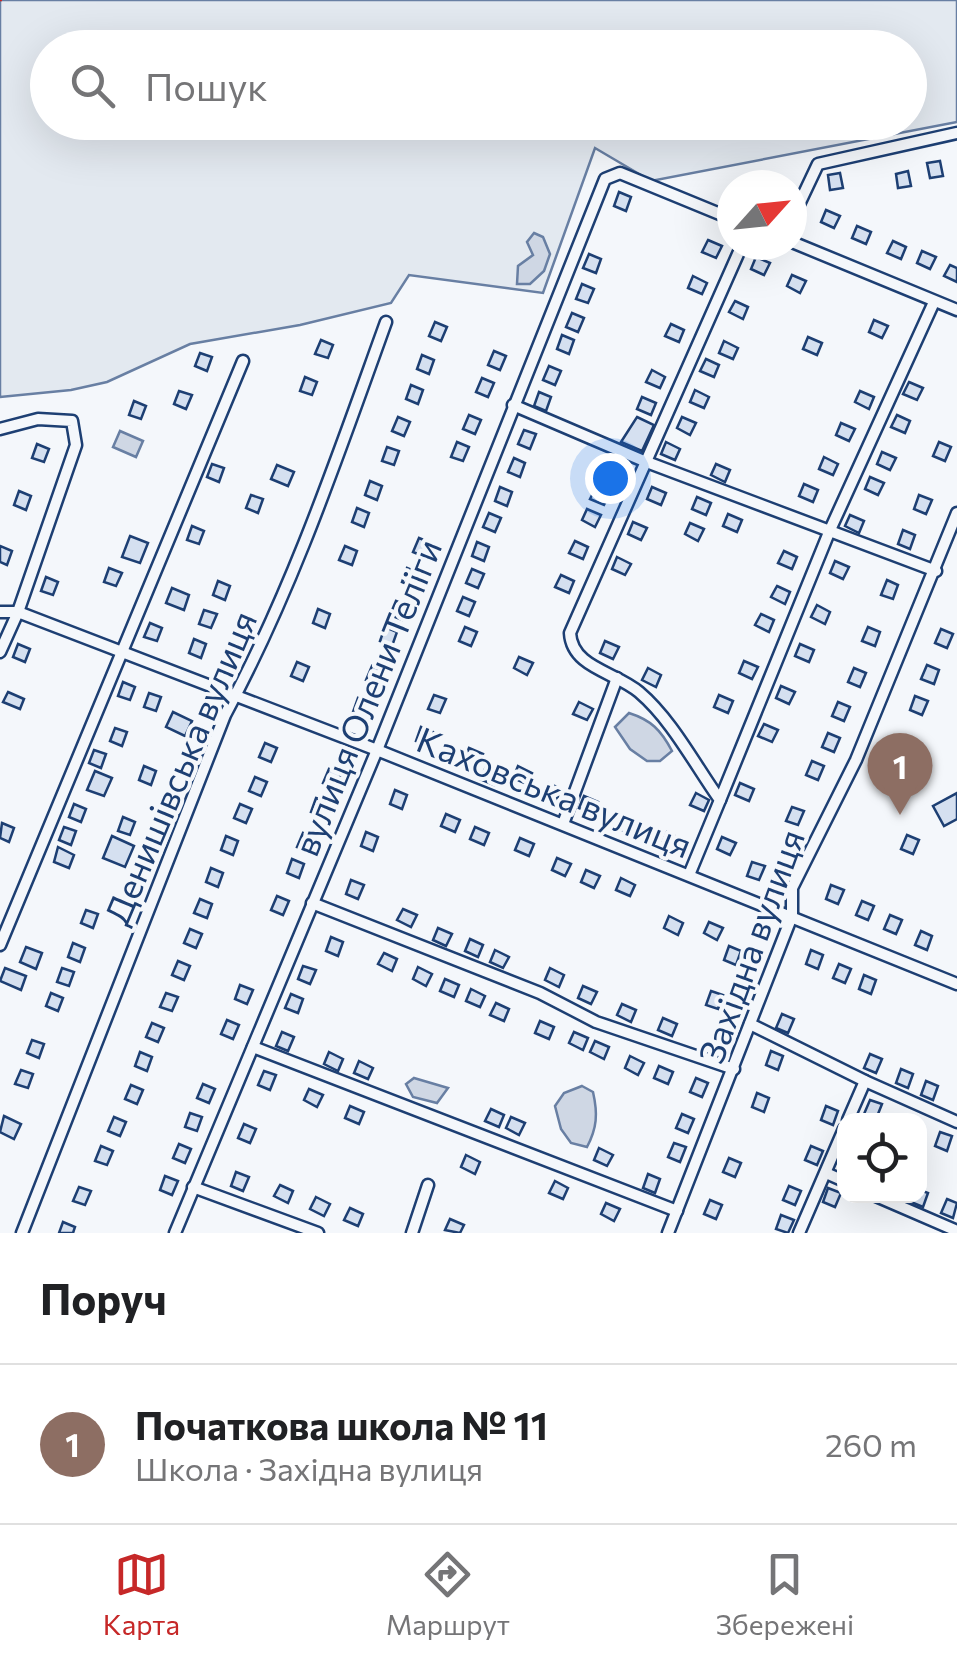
<!DOCTYPE html>
<html lang="uk">
<meta charset="utf-8">
<style>
:root{--surface:#fff;--page:#f2f2f2;--text:#202124;--muted:#757577;--line:#e0e0e0;--accent:#c62828}
body{margin:0;font-family:Commissioner,sans-serif;background:var(--page);color:var(--text)}
.controls{position:absolute;right:30px;bottom:30px;display:grid;overflow:hidden;border-radius:20px;box-shadow:0 10px 40px #0002}
.controls button{width:90px;height:90px;display:grid;place-items:center;padding:0;border:0;border-bottom:2px solid var(--line);background:var(--surface);color:var(--text);font:50px sans-serif}
.compass{position:absolute;left:717px;top:170px;width:90px;height:90px;border-radius:50%;background:var(--surface);box-shadow:0 10px 40px #0002;rotate:63deg}
.you{position:absolute;left:610px;top:478px;width:35px;height:35px;margin:-25px;border:8px solid #fff;border-radius:50%;background:#1a73e8;box-shadow:0 0 0 15px #1a73e833}
.badge{display:grid;place-items:center;width:65px;height:65px;border-radius:50%;background:var(--accent);color:#fff;font-size:32px;font-weight:700}
.pin{position:absolute;translate:-50% -82px;filter:drop-shadow(0 2px 5px #0008)}
.pin::after{content:'';position:absolute;top:52px;width:35px;height:30px;background:inherit;clip-path:polygon(0 0,100% 0,50% 100%)}
.list{margin:0;padding:0;list-style:none}
h2{display:flex;justify-content:space-between;align-items:center;height:130px;margin:0;padding:0 40px;font-size:42px}
h2 small{font-size:32px;font-weight:400;color:var(--muted)}
.list li{display:grid;grid-template-columns:65px 1fr auto;gap:30px;align-items:center;box-sizing:border-box;height:160px;padding:0 40px;border-top:2px solid var(--line)}
.list b{display:block;font-size:38px;white-space:nowrap}
.list p{margin:0;font-size:32px;white-space:nowrap;color:var(--muted)}
.list em{font-size:32px;font-style:normal;color:var(--muted)}
.icon{flex:none;width:55px;height:55px;fill:none;stroke:currentColor;stroke-width:2;stroke-linecap:round;stroke-linejoin:round}
.map{position:relative;flex:none;width:957px;height:1233px;overflow:hidden}
.search{position:absolute;background:var(--surface);box-shadow:0 10px 40px #0002;left:30px;right:30px;top:30px;height:110px;display:flex;align-items:center;gap:25px;box-sizing:border-box;padding:0 35px;border-radius:55px;color:var(--muted);font-size:38px}
.sheet{height:290px;background:var(--surface)}
nav{display:flex;justify-content:space-around;align-items:center;box-sizing:border-box;height:140px;border-top:2px solid var(--line);background:var(--surface);font-size:28px;color:var(--muted)}
nav a{display:grid;justify-items:center;gap:5px}
nav .on{color:var(--accent)}
.map>svg:first-child{display:block}
.green{fill:#e3e9f0;stroke:#687fa3;stroke-width:2.5;fill-rule:evenodd}
.water{fill:#cfd7e4;stroke:#687fa3;stroke-width:2.5}
.building{fill:#d5e0f0;stroke:#1d3f73;stroke-width:2.5}
.lines{fill:none;stroke-linecap:round;stroke-linejoin:round}
.street-casing{stroke:#1d3f73;stroke-width:15}
.street{stroke:#f4f7fb;stroke-width:10}
.power{stroke:#c62828;stroke-width:2.5;stroke-dasharray:35 8 5 8;stroke-linecap:butt}
.labels{text-anchor:middle;dominant-baseline:central;stroke-width:8;stroke-linejoin:round;paint-order:stroke}
.street-label{font-size:35px;fill:#1d3f73;stroke:#f4f7fb}
</style>
<div class="map">
<svg width="957" height="1233" viewBox="0 0 957 1233">
<rect width="100%" height="100%" fill="#f4f7fb"/>
<!-- green -->
<path class="green" d="M0 0H957V122L651 181 595 148 543 293 409 275 391 303 300 325 190 344 107 382 71 390 0 397ZM48 48H910V122H48Z"/>
<!-- water -->
<g class="water">
<polygon points="534,233 543,237 550,254 544,271 530,284 517,284 518,266 533,255 527,242"/>
<polygon points="120,431 143,441 136,457 113,447"/>
<path d="M629 713C651 720 661 730 672 751L660 761H647L630 749 615 727Z"/>
<polygon points="414,1078 448,1088 437,1103 413,1097 406,1084"/>
<path d="M582 1086 593 1092C598 1114 597 1128 587 1147L571 1143 561 1129 555 1106 564 1093Z"/>
</g>
<!-- building -->
<g class="building">
<polygon points="940,161 943,176 930,178 927,163"/>
<polygon points="908,171 911,186 898,188 896,174"/>
<polygon points="840,173 843,188 830,190 828,175"/>
<polygon points="619,192 631,197 626,211 614,206"/>
<polygon points="826,210 840,216 834,228 821,222"/>
<polygon points="857,226 871,232 866,244 852,238"/>
<polygon points="708,240 722,246 716,258 702,252"/>
<polygon points="893,241 906,247 901,259 887,253"/>
<polygon points="922,251 936,257 930,269 917,263"/>
<polygon points="589,254 601,259 596,273 583,268"/>
<polygon points="756,257 770,263 764,275 751,269"/>
<polygon points="950,265 957,268 957,282 944,276"/>
<polygon points="792,275 806,281 800,293 787,286"/>
<polygon points="693,276 707,283 702,294 688,288"/>
<polygon points="582,284 594,289 588,303 576,299"/>
<polygon points="735,301 748,307 743,319 729,312"/>
<polygon points="572,313 584,318 578,332 566,327"/>
<polygon points="874,320 888,326 882,338 869,332"/>
<polygon points="435,322 447,327 441,341 429,336"/>
<polygon points="671,324 684,330 679,342 665,336"/>
<polygon points="562,335 574,340 569,354 557,349"/>
<polygon points="808,337 822,343 817,355 803,349"/>
<polygon points="321,340 333,345 328,358 315,354"/>
<polygon points="724,341 738,348 733,359 719,353"/>
<polygon points="494,351 506,356 500,370 488,365"/>
<polygon points="200,353 212,357 207,371 195,366"/>
<polygon points="422,355 434,360 429,374 417,369"/>
<polygon points="706,359 719,365 714,377 700,371"/>
<polygon points="549,366 561,371 555,385 543,380"/>
<polygon points="652,370 665,377 660,388 646,382"/>
<polygon points="305,377 317,382 312,395 300,391"/>
<polygon points="482,378 494,383 488,397 476,392"/>
<polygon points="909,382 923,388 917,400 903,394"/>
<polygon points="411,385 423,390 418,404 406,399"/>
<polygon points="695,390 709,397 704,408 690,402"/>
<polygon points="179,391 192,395 186,409 174,404"/>
<polygon points="860,391 874,397 869,409 855,402"/>
<polygon points="539,392 551,397 546,411 534,406"/>
<polygon points="642,397 656,403 651,415 637,409"/>
<polygon points="134,401 146,406 141,419 129,415"/>
<polygon points="469,415 481,420 475,434 463,429"/>
<polygon points="897,415 910,421 905,433 891,427"/>
<polygon points="398,417 410,422 404,436 392,431"/>
<polygon points="637,417 654,425 642,451 621,442"/>
<polygon points="682,417 696,423 690,435 677,428"/>
<polygon points="841,423 855,429 849,441 836,435"/>
<polygon points="524,430 536,434 530,449 518,444"/>
<polygon points="457,442 469,447 463,461 451,457"/>
<polygon points="666,442 680,449 675,460 661,454"/>
<polygon points="939,442 951,447 945,461 933,456"/>
<polygon points="37,444 49,449 44,462 32,458"/>
<polygon points="387,447 399,451 394,465 382,461"/>
<polygon points="882,452 896,458 890,470 877,464"/>
<polygon points="824,457 838,464 833,475 819,469"/>
<polygon points="514,458 525,463 520,477 508,472"/>
<polygon points="212,464 224,468 219,482 207,477"/>
<polygon points="609,464 623,470 617,482 604,476"/>
<polygon points="716,464 730,470 725,482 711,475"/>
<polygon points="277,465 294,472 288,486 271,479"/>
<polygon points="870,477 884,483 878,495 865,489"/>
<polygon points="370,481 382,486 377,500 365,495"/>
<polygon points="804,484 818,490 813,502 799,496"/>
<polygon points="500,487 512,492 507,506 495,501"/>
<polygon points="596,487 610,493 604,505 590,499"/>
<polygon points="652,487 666,493 661,505 647,499"/>
<polygon points="19,491 31,496 26,510 14,505"/>
<polygon points="251,495 263,499 258,513 246,508"/>
<polygon points="919,495 932,500 926,514 914,509"/>
<polygon points="697,497 711,503 706,515 692,509"/>
<polygon points="357,508 369,513 364,527 352,522"/>
<polygon points="587,509 601,515 595,527 582,520"/>
<polygon points="489,513 501,518 495,532 483,527"/>
<polygon points="728,514 742,520 737,532 723,526"/>
<polygon points="850,515 864,521 859,533 845,526"/>
<polygon points="633,522 647,528 641,540 628,534"/>
<polygon points="690,523 704,529 698,541 685,534"/>
<polygon points="192,526 204,531 199,544 187,540"/>
<polygon points="903,530 915,535 910,549 898,544"/>
<polygon points="130,536 148,543 140,563 122,557"/>
<polygon points="419,538 431,543 425,557 413,552"/>
<polygon points="575,541 588,547 583,559 569,553"/>
<polygon points="477,542 489,547 484,561 472,556"/>
<polygon points="0,546 12,551 7,565 0,562"/>
<polygon points="345,546 357,551 352,565 339,560"/>
<polygon points="784,551 797,557 792,569 778,563"/>
<polygon points="617,557 631,564 625,575 612,569"/>
<polygon points="835,561 849,567 843,579 830,573"/>
<polygon points="109,568 122,573 116,586 104,582"/>
<polygon points="407,568 419,573 414,587 402,582"/>
<polygon points="472,569 484,574 478,588 466,583"/>
<polygon points="561,575 574,581 569,593 555,587"/>
<polygon points="46,577 58,582 53,595 41,591"/>
<polygon points="887,580 898,585 893,599 881,595"/>
<polygon points="218,581 230,586 225,600 213,595"/>
<polygon points="777,586 790,592 785,604 771,597"/>
<polygon points="172,588 189,595 184,610 166,603"/>
<polygon points="463,597 475,602 469,616 457,611"/>
<polygon points="396,601 408,606 403,620 390,615"/>
<polygon points="817,605 830,612 825,624 811,617"/>
<polygon points="318,609 330,614 325,628 313,623"/>
<polygon points="204,610 217,614 211,628 199,624"/>
<polygon points="761,614 774,620 769,632 755,625"/>
<polygon points="150,623 162,628 157,641 144,637"/>
<polygon points="385,627 397,632 392,646 380,641"/>
<polygon points="465,627 477,632 471,646 459,641"/>
<polygon points="868,627 880,632 875,646 862,641"/>
<polygon points="941,629 953,634 947,648 935,643"/>
<polygon points="194,639 206,644 201,658 189,653"/>
<polygon points="605,641 619,647 613,659 600,653"/>
<polygon points="18,644 30,649 25,662 13,657"/>
<polygon points="800,644 814,650 809,662 795,656"/>
<polygon points="519,657 533,663 527,675 514,668"/>
<polygon points="744,661 758,667 752,679 739,673"/>
<polygon points="297,662 309,667 303,681 291,676"/>
<polygon points="927,665 939,670 934,684 921,679"/>
<polygon points="372,666 384,671 378,685 366,680"/>
<polygon points="648,668 661,675 656,687 642,680"/>
<polygon points="854,668 866,673 860,687 848,682"/>
<polygon points="123,682 135,687 130,700 118,696"/>
<polygon points="781,686 795,692 789,704 776,698"/>
<polygon points="8,692 24,699 20,709 3,702"/>
<polygon points="149,693 161,697 156,711 144,707"/>
<polygon points="434,695 446,699 440,713 428,709"/>
<polygon points="719,695 733,701 728,713 714,707"/>
<polygon points="915,696 928,701 922,715 910,710"/>
<polygon points="358,698 370,703 365,717 353,712"/>
<polygon points="579,702 593,709 587,720 573,714"/>
<polygon points="838,702 850,707 844,721 832,716"/>
<polygon points="173,712 192,721 185,736 166,727"/>
<polygon points="764,724 778,730 772,742 758,736"/>
<polygon points="421,727 433,732 428,746 416,741"/>
<polygon points="115,728 127,732 122,746 110,741"/>
<polygon points="828,733 840,738 834,752 822,747"/>
<polygon points="896,739 907,744 902,758 890,753"/>
<polygon points="265,743 277,748 271,762 259,757"/>
<polygon points="469,748 483,754 478,766 464,760"/>
<polygon points="94,750 106,754 101,768 89,763"/>
<polygon points="812,761 824,766 818,780 806,775"/>
<polygon points="144,766 156,771 151,785 139,780"/>
<polygon points="518,766 532,773 527,784 513,778"/>
<polygon points="486,767 500,774 494,785 480,779"/>
<polygon points="329,769 341,774 335,788 323,783"/>
<polygon points="95,771 112,778 104,796 87,790"/>
<polygon points="255,777 267,782 261,796 249,791"/>
<polygon points="548,783 561,789 556,801 542,795"/>
<polygon points="740,783 754,789 749,801 735,795"/>
<polygon points="395,790 407,795 402,809 390,804"/>
<polygon points="696,793 709,800 704,811 690,805"/>
<polygon points="957,793 957,819 944,826 933,806"/>
<polygon points="584,796 598,802 593,814 579,808"/>
<polygon points="316,798 328,802 323,816 311,812"/>
<polygon points="74,804 86,809 81,822 69,817"/>
<polygon points="240,804 252,809 246,823 234,818"/>
<polygon points="792,807 804,811 798,825 786,821"/>
<polygon points="446,814 460,820 455,832 441,826"/>
<polygon points="623,816 637,823 631,835 617,828"/>
<polygon points="123,817 135,822 130,835 118,831"/>
<polygon points="2,823 14,828 9,842 0,838"/>
<polygon points="64,827 76,831 71,845 59,840"/>
<polygon points="475,827 489,833 484,845 470,839"/>
<polygon points="366,832 378,837 373,851 361,846"/>
<polygon points="667,832 681,839 675,851 662,844"/>
<polygon points="303,833 315,838 309,852 297,847"/>
<polygon points="907,835 919,840 913,854 901,849"/>
<polygon points="112,836 134,846 125,867 103,858"/>
<polygon points="226,836 238,841 233,855 221,850"/>
<polygon points="722,837 736,843 730,855 717,849"/>
<polygon points="520,838 534,844 529,856 515,850"/>
<polygon points="58,847 74,855 69,868 54,862"/>
<polygon points="557,858 571,864 565,876 552,870"/>
<polygon points="292,859 304,864 299,878 287,873"/>
<polygon points="752,862 765,866 759,880 747,876"/>
<polygon points="211,868 223,873 218,887 206,882"/>
<polygon points="586,870 600,876 594,888 581,882"/>
<polygon points="621,878 635,885 630,896 616,890"/>
<polygon points="351,880 364,885 358,899 346,894"/>
<polygon points="831,885 844,890 838,904 826,899"/>
<polygon points="277,896 289,901 283,915 271,910"/>
<polygon points="200,899 212,904 207,918 194,913"/>
<polygon points="862,901 874,906 868,920 856,915"/>
<polygon points="403,909 417,915 411,927 397,920"/>
<polygon points="86,910 98,914 93,928 81,923"/>
<polygon points="890,915 902,920 896,934 884,929"/>
<polygon points="669,916 683,923 678,935 664,928"/>
<polygon points="709,922 723,928 717,940 704,933"/>
<polygon points="438,928 452,934 446,946 433,940"/>
<polygon points="190,929 202,934 196,948 184,943"/>
<polygon points="921,931 932,936 927,950 915,945"/>
<polygon points="331,937 343,942 338,956 326,951"/>
<polygon points="470,939 483,945 478,957 465,951"/>
<polygon points="73,943 85,948 80,962 68,957"/>
<polygon points="729,946 741,951 736,965 724,960"/>
<polygon points="26,947 42,953 36,969 20,962"/>
<polygon points="495,950 509,957 503,968 490,962"/>
<polygon points="811,950 823,955 818,969 806,964"/>
<polygon points="384,953 397,959 392,971 378,964"/>
<polygon points="178,961 190,966 184,980 172,975"/>
<polygon points="839,964 851,969 845,983 833,978"/>
<polygon points="303,966 316,970 310,984 298,979"/>
<polygon points="418,967 432,974 426,986 413,979"/>
<polygon points="5,968 26,976 21,990 0,981"/>
<polygon points="62,968 74,972 69,986 57,982"/>
<polygon points="550,968 564,975 559,987 545,980"/>
<polygon points="864,975 876,980 871,994 859,989"/>
<polygon points="445,979 459,985 454,997 440,991"/>
<polygon points="240,985 253,990 247,1004 235,999"/>
<polygon points="583,986 597,992 591,1004 578,998"/>
<polygon points="471,989 485,996 480,1007 466,1001"/>
<polygon points="711,991 723,995 718,1009 706,1005"/>
<polygon points="51,993 63,998 58,1011 46,1006"/>
<polygon points="166,993 178,997 172,1011 160,1007"/>
<polygon points="291,994 303,999 298,1013 285,1008"/>
<polygon points="496,1003 509,1009 504,1021 490,1015"/>
<polygon points="622,1004 636,1010 631,1022 617,1015"/>
<polygon points="782,1014 794,1019 788,1033 776,1028"/>
<polygon points="663,1018 677,1024 672,1036 658,1030"/>
<polygon points="227,1020 239,1025 233,1039 221,1034"/>
<polygon points="540,1021 554,1027 549,1039 535,1033"/>
<polygon points="152,1023 164,1028 158,1042 146,1037"/>
<polygon points="282,1032 294,1037 288,1051 276,1046"/>
<polygon points="574,1032 588,1038 583,1050 569,1043"/>
<polygon points="32,1040 44,1044 39,1058 27,1053"/>
<polygon points="595,1041 609,1047 604,1059 590,1052"/>
<polygon points="771,1051 783,1056 778,1070 766,1065"/>
<polygon points="140,1052 152,1057 147,1071 135,1066"/>
<polygon points="329,1052 343,1059 338,1071 324,1064"/>
<polygon points="870,1054 882,1059 876,1073 864,1068"/>
<polygon points="630,1056 644,1063 638,1075 625,1068"/>
<polygon points="359,1061 373,1068 368,1079 354,1073"/>
<polygon points="659,1066 673,1072 668,1084 654,1078"/>
<polygon points="901,1069 913,1074 908,1088 896,1083"/>
<polygon points="21,1070 33,1074 28,1088 15,1084"/>
<polygon points="264,1071 276,1075 270,1090 258,1085"/>
<polygon points="696,1078 708,1083 702,1097 690,1092"/>
<polygon points="926,1081 938,1086 933,1100 921,1095"/>
<polygon points="203,1084 215,1089 209,1103 197,1098"/>
<polygon points="131,1085 143,1090 137,1104 125,1099"/>
<polygon points="309,1089 323,1095 317,1107 304,1100"/>
<polygon points="757,1093 769,1098 764,1112 752,1107"/>
<polygon points="870,1100 882,1104 876,1119 864,1114"/>
<polygon points="350,1106 364,1112 359,1124 345,1118"/>
<polygon points="826,1106 838,1111 833,1125 821,1120"/>
<polygon points="491,1109 504,1115 499,1127 485,1121"/>
<polygon points="190,1113 202,1117 197,1131 185,1127"/>
<polygon points="682,1114 694,1119 688,1133 676,1128"/>
<polygon points="4,1116 21,1124 14,1139 0,1132"/>
<polygon points="114,1117 126,1122 120,1136 108,1131"/>
<polygon points="511,1117 525,1123 519,1135 506,1128"/>
<polygon points="244,1124 256,1129 250,1143 238,1138"/>
<polygon points="940,1132 952,1136 947,1151 935,1146"/>
<polygon points="674,1143 686,1147 680,1162 668,1157"/>
<polygon points="179,1144 191,1149 185,1163 173,1158"/>
<polygon points="101,1146 113,1151 107,1165 95,1161"/>
<polygon points="811,1146 823,1151 817,1165 805,1160"/>
<polygon points="599,1148 613,1155 607,1166 594,1160"/>
<polygon points="466,1155 480,1162 475,1174 461,1167"/>
<polygon points="729,1158 741,1163 735,1177 723,1172"/>
<polygon points="236,1172 249,1177 243,1191 231,1186"/>
<polygon points="648,1174 660,1179 655,1193 643,1188"/>
<polygon points="165,1176 178,1181 172,1195 160,1190"/>
<polygon points="555,1181 568,1188 563,1199 549,1193"/>
<polygon points="280,1185 293,1191 288,1203 274,1196"/>
<polygon points="789,1186 801,1191 795,1205 783,1200"/>
<polygon points="79,1187 91,1191 85,1205 73,1201"/>
<polygon points="828,1188 841,1193 835,1207 823,1202"/>
<polygon points="920,1190 928,1193 923,1207 911,1202 913,1196 920,1196"/>
<polygon points="316,1197 330,1204 324,1216 310,1209"/>
<polygon points="947,1199 957,1203 953,1218 941,1213"/>
<polygon points="710,1200 722,1205 716,1219 704,1214"/>
<polygon points="606,1203 620,1209 614,1221 601,1214"/>
<polygon points="350,1208 363,1214 358,1226 344,1220"/>
<polygon points="781,1215 794,1220 788,1233 776,1229"/>
<polygon points="450,1219 464,1225 460,1233 445,1230"/>
<polygon points="63,1222 75,1227 73,1233 59,1233"/>
</g>
<g class="lines">
<!-- street casing -->
<g class="street-casing">
<g id="street">
<polyline points="792,219 818,164 957,133"/>
<polyline points="792,242 957,310"/>
<polyline points="513,405 644,461 936,571"/>
<polyline points="0,429 38,419 72,421 76,445 18,612 0,652"/>
<polyline points="0,612 18,612 377,750 957,984"/>
<polyline points="720,800 830,530 934,302"/>
<polyline points="563,824 617,678"/>
<path d="M689 875 720 800C695 765 672 720 639 692 616 672 572 668 570 633L742 245"/>
<polyline points="312,903 540,993 596,1022 734,1069"/>
<polyline points="0,945 243,361"/>
<polyline points="750,1024 865,1081 957,1122"/>
<polyline points="253,1047 677,1211"/>
<polyline points="848,1120 865,1081"/>
<polyline points="826,1173 844,1181"/>
<polyline points="193,1187 318,1233"/>
<polyline points="876,1196 957,1231"/>
<path d="M22 1233 225 715C292 591 338 455 386 322"/>
<polyline points="175,1233 377,750 605,179 620,173 732,219"/>
<polyline points="412,1233 428,1185"/>
<polyline points="668,1233 792,916 792,888 856,760 957,513"/>
<polyline points="799,1233 844,1129"/>
</g>
</g>
<!-- street -->
<use href="#street" class="street"/>
<!-- power -->
<polyline class="power" points="0,0 2,0"/>
</g>
<g class="labels">
<!-- street labels -->
<g class="street-label">
<text transform="translate(366 697) rotate(-68)">вулиця Олени Теліги</text>
<text transform="translate(179 767) rotate(-67)">Денишівська вулиця</text>
<text transform="translate(555 791) rotate(22)">Каховська вулиця</text>
<text transform="translate(750 946) rotate(-70)">Західна вулиця</text>
</g>
</g>
</svg>
<div class="controls">
<button><svg class="icon" aria-label="locate" viewBox="0 0 24 24"><circle cx="12" cy="12" r="6"/><path d="M12 2v4M12 18v4M2 12h4M18 12h4"/></svg></button>
</div>
<svg class="compass" viewBox="-18 -18 36 36"><path d="M0-13l5 13h-10z" fill="#e53935"/><path d="M0 13l5-13h-10z" fill="#757577"/></svg>
<div class="you"></div>
<div class="pin badge" style="left:900px;top:815px;background:#8d6e63">1</div>
<div class="search"><svg class="icon" aria-label="search" viewBox="0 0 24 24"><circle cx="10" cy="10" r="6"/><path d="M15 15l6 6"/></svg>Пошук</div>
</div>
<section class="sheet">
<h2>Поруч<small></small></h2>
<ul class="list">
<li><span class="badge" style="background:#8d6e63">1</span><div><b>Початкова школа № 11</b><p>Школа · Західна вулиця</p></div><em>260 m</em></li>
</ul>
</section>
<nav>
<a class="on"><svg class="icon" aria-label="map" viewBox="0 0 24 24"><path d="M3 6l6-2 6 2 6-2v14l-6 2-6-2-6 2zM9 4v14M15 6v14"/></svg>Карта</a>
<a><svg class="icon" aria-label="directions" viewBox="0 0 24 24"><path d="M12 3l9 9-9 9-9-9zM9 14v-3h6M13 9l2 2-2 2"/></svg>Маршрут</a>
<a><svg class="icon" aria-label="saved" viewBox="0 0 24 24"><path d="M7 4h10v16l-5-4-5 4z"/></svg>Збережені</a>
</nav>
